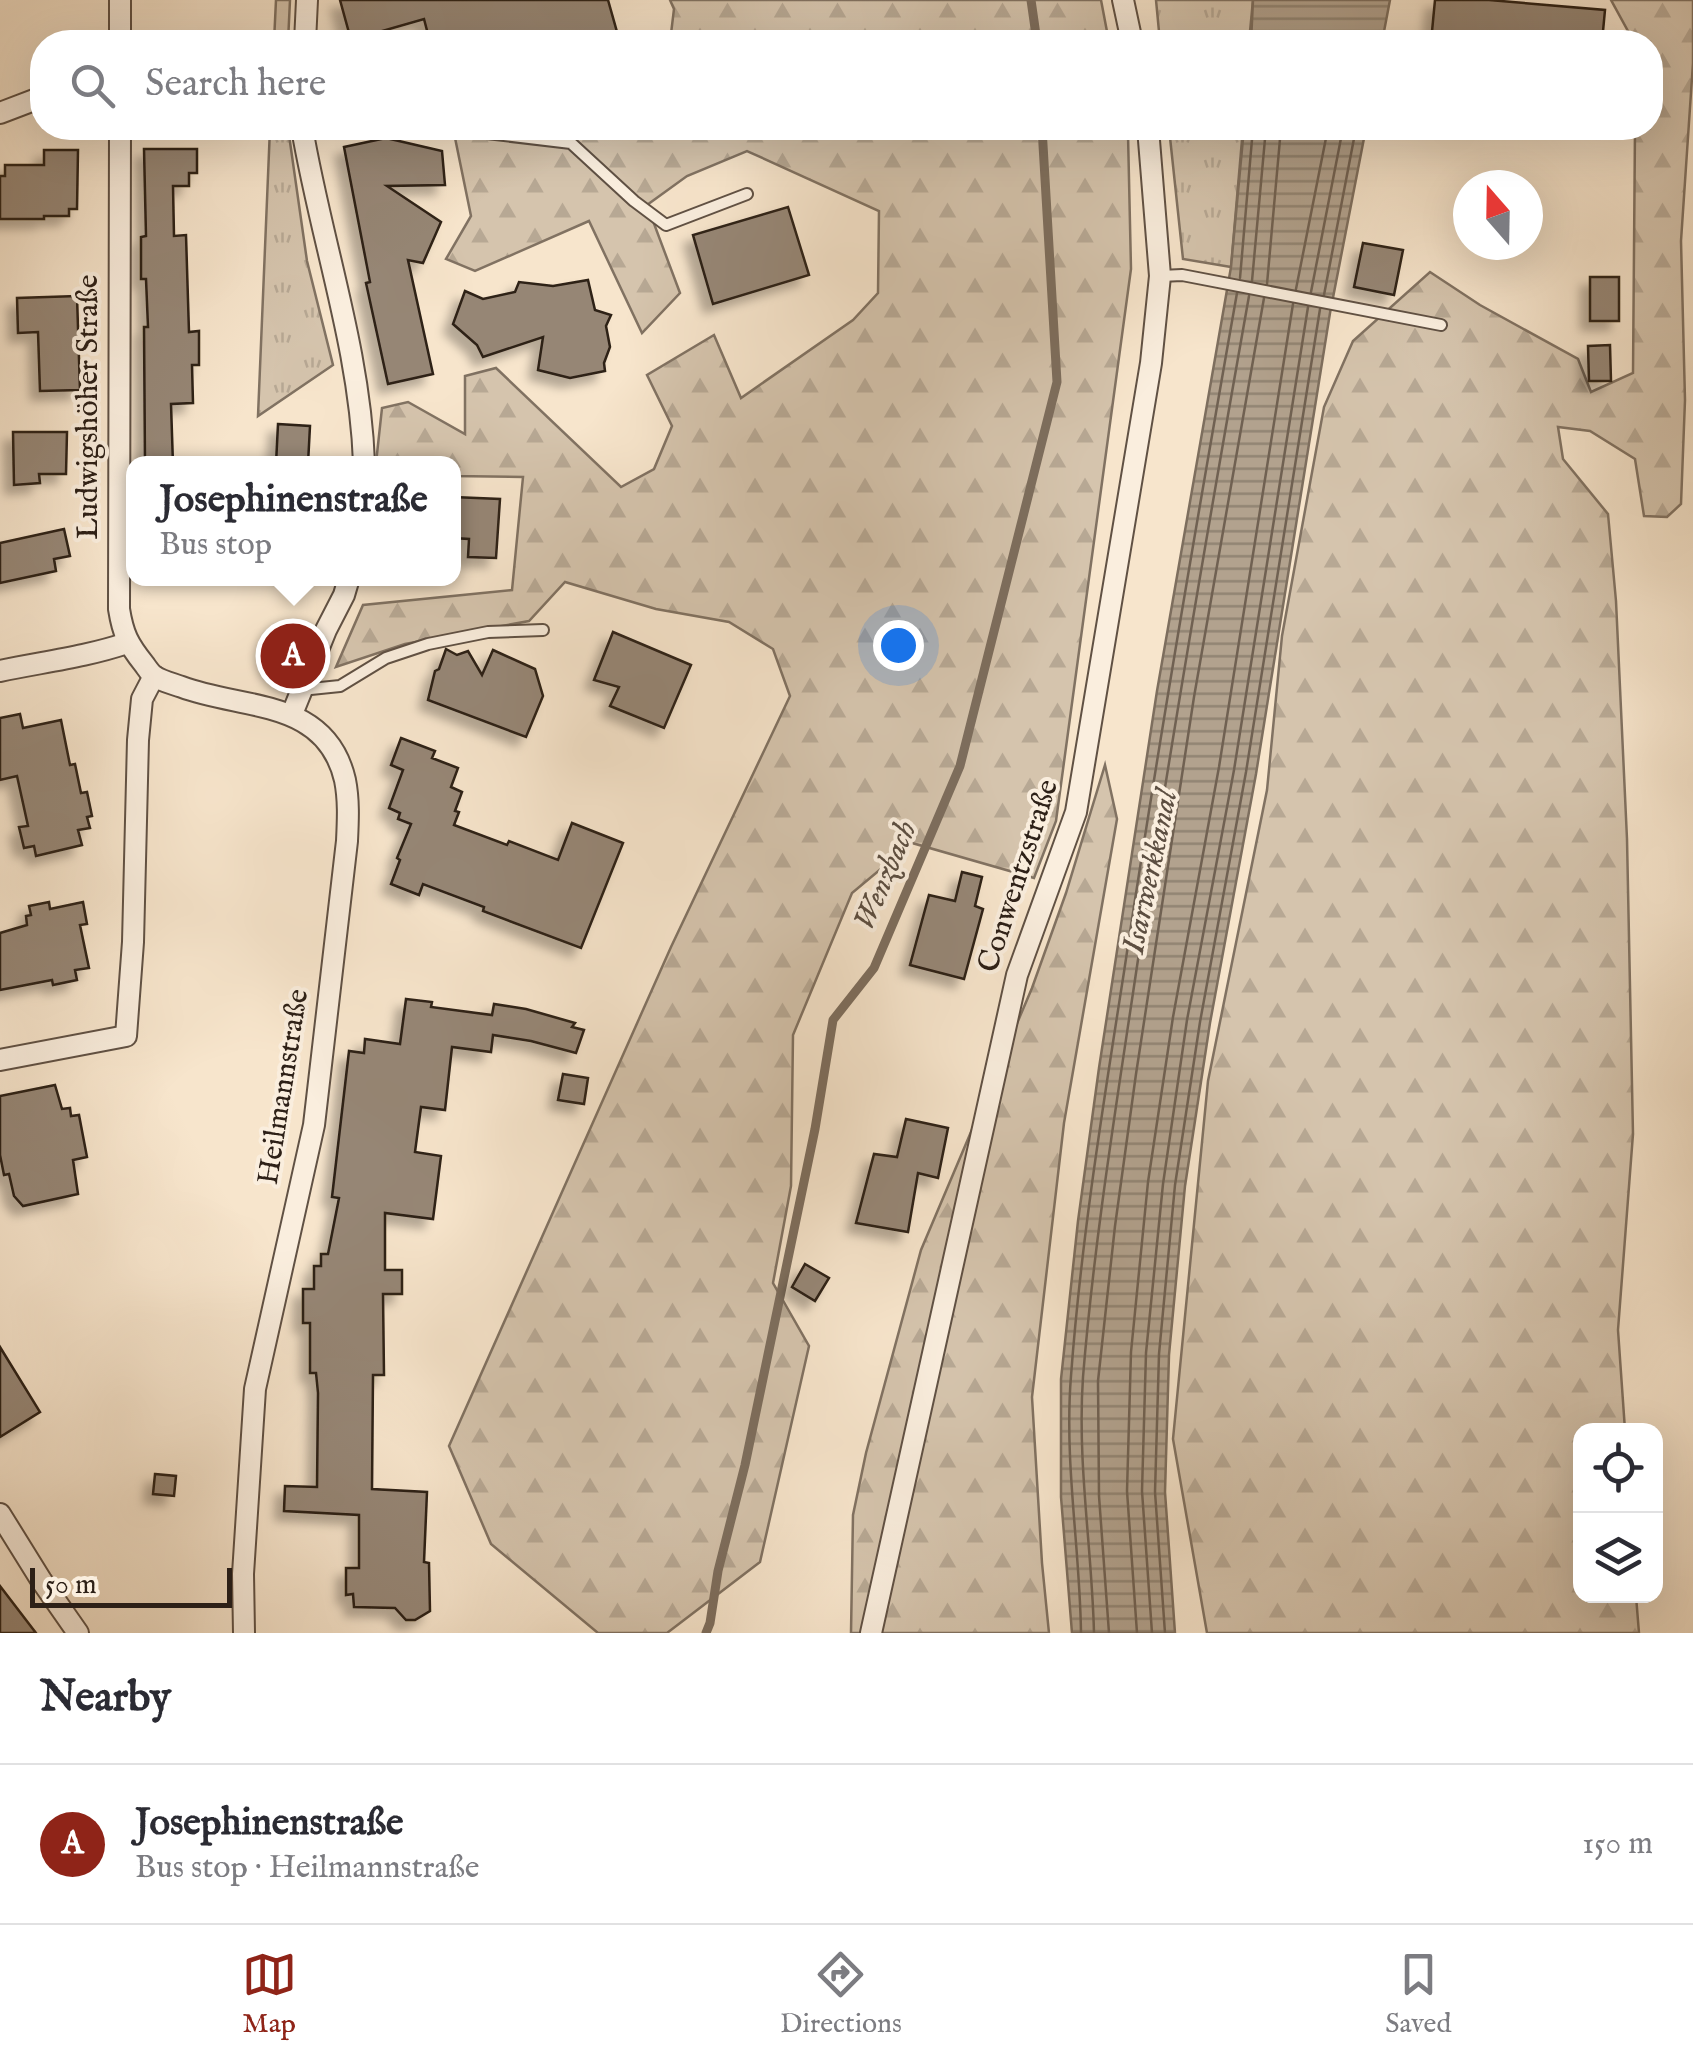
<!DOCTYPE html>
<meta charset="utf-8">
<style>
:root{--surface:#fff;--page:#f2f2f3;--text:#2b2b33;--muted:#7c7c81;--line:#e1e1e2;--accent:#8f2418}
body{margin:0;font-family:"IM FELL English",serif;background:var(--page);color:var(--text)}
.controls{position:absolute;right:30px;bottom:30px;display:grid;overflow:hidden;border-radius:20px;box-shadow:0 10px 40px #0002}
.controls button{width:90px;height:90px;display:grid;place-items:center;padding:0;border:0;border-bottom:2px solid var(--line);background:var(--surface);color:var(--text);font:50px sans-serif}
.compass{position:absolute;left:1453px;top:170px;width:90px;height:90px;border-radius:50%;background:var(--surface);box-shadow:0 10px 40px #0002;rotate:340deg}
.scale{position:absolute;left:30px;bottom:25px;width:202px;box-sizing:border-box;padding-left:10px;border:5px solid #2d2017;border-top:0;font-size:28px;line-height:35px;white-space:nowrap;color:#2d2017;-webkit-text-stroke:8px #faeede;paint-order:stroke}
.you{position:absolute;left:898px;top:645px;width:35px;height:35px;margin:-25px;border:8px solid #fff;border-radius:50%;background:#1a73e8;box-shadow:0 0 0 15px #1a73e833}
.badge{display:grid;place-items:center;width:65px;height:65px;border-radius:50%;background:var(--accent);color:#fff;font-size:32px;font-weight:700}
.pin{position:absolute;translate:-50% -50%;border:5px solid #fff;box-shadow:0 2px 10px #0006}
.popup{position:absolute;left:126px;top:456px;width:335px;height:130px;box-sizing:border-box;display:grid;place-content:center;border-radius:20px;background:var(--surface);filter:drop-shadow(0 2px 8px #0005);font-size:32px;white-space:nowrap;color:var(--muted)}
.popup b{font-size:38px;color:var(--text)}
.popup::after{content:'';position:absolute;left:50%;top:100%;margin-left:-20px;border:20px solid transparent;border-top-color:var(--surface)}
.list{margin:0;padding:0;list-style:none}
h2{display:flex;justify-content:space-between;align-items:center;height:130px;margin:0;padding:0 40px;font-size:42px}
h2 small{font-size:32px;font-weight:400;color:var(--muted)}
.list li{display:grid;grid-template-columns:65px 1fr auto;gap:30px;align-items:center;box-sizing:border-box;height:160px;padding:0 40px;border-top:2px solid var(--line)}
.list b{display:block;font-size:38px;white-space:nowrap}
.list p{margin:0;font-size:32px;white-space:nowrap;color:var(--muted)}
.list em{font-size:32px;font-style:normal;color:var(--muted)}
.icon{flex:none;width:55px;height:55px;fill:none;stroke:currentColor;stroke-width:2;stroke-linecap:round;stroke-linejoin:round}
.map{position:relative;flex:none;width:1693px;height:1633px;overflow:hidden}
.search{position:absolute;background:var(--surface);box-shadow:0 10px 40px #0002;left:30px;right:30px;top:30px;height:110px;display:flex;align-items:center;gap:25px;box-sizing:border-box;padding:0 35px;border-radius:40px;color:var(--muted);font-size:38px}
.sheet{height:290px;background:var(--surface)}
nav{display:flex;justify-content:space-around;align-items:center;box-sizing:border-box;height:140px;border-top:2px solid var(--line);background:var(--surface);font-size:28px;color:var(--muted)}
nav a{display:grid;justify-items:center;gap:5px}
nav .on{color:var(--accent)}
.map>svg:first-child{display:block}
.grass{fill:url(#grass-tufts);stroke:#817262;stroke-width:2.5}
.forest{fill:url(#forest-firs);stroke:#817262;stroke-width:2.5}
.water{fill:url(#water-rules);stroke:#7d6e5e;stroke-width:2.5}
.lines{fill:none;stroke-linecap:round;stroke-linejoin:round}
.shore{stroke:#706152;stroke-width:2.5}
.stream{stroke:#7d6e5e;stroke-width:9}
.building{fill:#968675;stroke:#2d2017;stroke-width:2.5;filter:url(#shadow)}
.lane-casing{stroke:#605144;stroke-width:14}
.street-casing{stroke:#605144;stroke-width:24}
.lane{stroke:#faeede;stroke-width:10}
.street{stroke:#faeede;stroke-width:20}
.labels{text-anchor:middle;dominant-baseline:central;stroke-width:8;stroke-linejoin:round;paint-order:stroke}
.street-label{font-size:30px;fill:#2d2017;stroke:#faeede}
.water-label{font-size:32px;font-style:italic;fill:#5c4e41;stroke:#faeede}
</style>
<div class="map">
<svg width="1693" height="1633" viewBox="0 0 1693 1633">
<defs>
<pattern id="grass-tufts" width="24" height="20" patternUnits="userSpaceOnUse" patternTransform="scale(2.5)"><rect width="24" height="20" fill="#d5c4ad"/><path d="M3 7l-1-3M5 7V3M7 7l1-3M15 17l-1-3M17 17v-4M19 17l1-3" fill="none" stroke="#b7a894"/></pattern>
<pattern id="forest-firs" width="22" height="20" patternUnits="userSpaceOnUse" patternTransform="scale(2.5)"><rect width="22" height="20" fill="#d5c4ad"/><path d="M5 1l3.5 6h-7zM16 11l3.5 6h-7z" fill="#b7a894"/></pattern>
<pattern id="water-rules" width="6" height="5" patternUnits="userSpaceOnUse" patternTransform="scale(2.5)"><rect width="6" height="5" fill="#b2a28e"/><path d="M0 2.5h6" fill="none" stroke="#918473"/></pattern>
<filter id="shadow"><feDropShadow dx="-9" dy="9" stdDeviation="5" flood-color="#0004"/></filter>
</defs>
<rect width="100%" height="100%" fill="#f7e5cc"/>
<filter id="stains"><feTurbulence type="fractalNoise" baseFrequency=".002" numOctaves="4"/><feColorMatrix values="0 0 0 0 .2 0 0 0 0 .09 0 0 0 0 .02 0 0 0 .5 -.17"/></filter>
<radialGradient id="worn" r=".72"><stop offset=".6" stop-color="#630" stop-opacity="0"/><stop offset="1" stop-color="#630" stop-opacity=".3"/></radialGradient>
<!-- grass -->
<g class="grass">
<polygon points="276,0 290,0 288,42 274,42"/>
<polygon points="1156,0 1253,0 1249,42 1160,42"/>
<polygon points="270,128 288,128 307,261 333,365 258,416"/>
<polygon points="1169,128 1243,128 1231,267 1183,259"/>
</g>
<!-- forest -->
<g class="forest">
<polygon points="670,0 1101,0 1109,42 670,42 674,9"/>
<polygon points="1611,0 1693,0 1693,63 1681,241 1685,400 1681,504 1667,517 1644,516 1635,459 1590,431 1558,427 1563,459 1608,514 1616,601 1627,839 1633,1134 1618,1330 1625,1430 1580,1430 1580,1596 1636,1596 1639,1633 1207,1633 1173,1439 1208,1081 1267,790 1282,636 1324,407 1353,341 1430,272 1480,305 1578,359 1591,392 1633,373 1635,128 1650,128 1650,42 1634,42"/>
<polygon points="453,128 1126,128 1128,134 1131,269 1056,821 1034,878 912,843 852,893 793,1035 791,1186 773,1283 809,1346 760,1562 667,1633 598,1633 491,1544 449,1446 671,947 790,696 773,649 729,622 656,609 565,582 529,621 405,644 336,667 363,605 512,590 523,477 453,476 453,463 376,463 382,408 408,402 465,434 465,376 496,368 621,487 654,469 672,426 647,375 714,335 741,398 853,320 878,293 879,211 747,151 687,176 647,205 680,293 642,333 589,221 475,271 446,259 471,216"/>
<polygon points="1105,765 1117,819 1064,1123 1032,1397 1042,1563 1049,1633 851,1633 853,1515 866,1453 921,1250 1032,988 1066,893"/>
</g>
<!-- water -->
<g class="water">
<polygon points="1253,0 1390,0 1382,42 1251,42"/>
<polygon points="1244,128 1366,128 1330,313 1256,774 1210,1023 1185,1186 1169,1355 1165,1492 1175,1633 1072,1633 1061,1497 1061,1379 1078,1221 1099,1068 1157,691 1231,267"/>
</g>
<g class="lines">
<!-- shore -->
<g class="shore">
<polyline points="1240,278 1253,128"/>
<polyline points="1252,281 1266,128"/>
<polyline points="1267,284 1281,128"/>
<polyline points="1296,289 1328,128"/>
<polyline points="1311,292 1343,128"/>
<polyline points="1324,295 1356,128"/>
<path d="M1081 1633C1080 1548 1064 1462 1071 1376 1081 1241 1103 1106 1124 972 1158 745 1197 519 1237 293"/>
<path d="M1094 1633C1092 1548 1077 1463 1083 1377 1094 1242 1116 1107 1136 973 1170 746 1209 521 1249 296"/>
<polyline points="1109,1633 1099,1496 1098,1381 1115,1226 1136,1074 1194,697 1264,298"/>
<polyline points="1137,1633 1127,1491 1131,1352 1148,1182 1173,1017 1219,767 1293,304"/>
<polyline points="1152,1633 1142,1491 1146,1353 1163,1184 1187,1020 1234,770 1308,307"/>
<polyline points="1165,1633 1155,1492 1159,1354 1175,1185 1200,1022 1246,772 1320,309"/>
</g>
<!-- stream -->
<g class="stream">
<polyline points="1031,0 1037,42"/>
<polyline points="706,1633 710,1623 718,1571 745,1465 815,1129 833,1020 874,968 960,766 1057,382 1042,128"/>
</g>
</g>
<!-- building -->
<g class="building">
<polygon points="340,0 608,0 617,32 581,42 430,42 424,19 351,40"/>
<polygon points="1435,0 1489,0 1605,10 1602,42 1431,42"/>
<polygon points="386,138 442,151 445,185 387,186 441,222 423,263 408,260 433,374 388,384 366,283 370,282 344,147"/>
<polygon points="144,149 197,149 197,173 189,173 189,186 173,186 174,236 186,235 189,332 199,331 199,365 192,365 193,403 171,404 173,464 145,464 144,327 148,327 146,279 141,279 141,237 146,236"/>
<polygon points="44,150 78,150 77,209 69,209 69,216 44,216 44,219 0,219 0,176 5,176 5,165 44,165"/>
<polygon points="788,207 809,275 713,304 693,235"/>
<polygon points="1363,243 1403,250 1394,295 1354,287"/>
<rect x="1590" y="277" width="29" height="44"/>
<polygon points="588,280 595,310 611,315 606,326 610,347 604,363 605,371 570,378 538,370 543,337 483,357 477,345 453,324 465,291 483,299 515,292 519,282 553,286"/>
<polygon points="77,296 80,390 40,391 38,332 18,333 17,298"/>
<polygon points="1610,345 1611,381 1589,381 1588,346"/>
<polygon points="278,424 310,426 308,464 276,464"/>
<polygon points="13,432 67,432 66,474 39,474 40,483 14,485"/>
<polygon points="453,497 500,499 496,558 468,557 469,539 453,538"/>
<polygon points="64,529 70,556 54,559 56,571 0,583 0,543"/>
<polygon points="613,632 691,665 664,728 610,706 619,687 594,680"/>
<polygon points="446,649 457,655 468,651 482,675 493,650 535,669 543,696 526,737 428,700 435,671 439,669"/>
<polygon points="20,714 23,728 61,720 70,765 75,764 81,793 87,792 92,816 87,817 90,828 78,830 82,845 36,856 34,846 24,848 19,827 28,826 17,776 0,780 0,718"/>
<polygon points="401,738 435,751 432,758 458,768 451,787 462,792 455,811 459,812 454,825 507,845 509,841 558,860 572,823 623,843 581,948 483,911 484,907 423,884 419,895 391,884 400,860 397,858 411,824 398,819 400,813 389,808 403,770 391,765"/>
<polygon points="962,872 982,877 975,906 983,909 964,979 910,965 929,895 955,901"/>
<polygon points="49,902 50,909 83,902 87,924 80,925 89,968 75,970 77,980 53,985 52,980 0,990 0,933 27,925 26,916 31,915 29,906"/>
<polygon points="406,999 432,1002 431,1007 492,1015 494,1004 526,1009 575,1023 572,1027 584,1030 576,1053 531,1041 493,1035 491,1052 452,1047 445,1110 421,1107 415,1152 441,1156 433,1219 385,1213 385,1270 402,1270 402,1294 383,1294 384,1375 373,1375 372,1489 427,1492 424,1562 429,1563 430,1611 415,1620 406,1620 395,1608 354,1607 353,1594 346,1595 346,1568 359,1568 359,1515 284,1511 285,1486 317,1487 318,1393 316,1373 310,1373 310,1323 303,1323 303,1289 314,1289 314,1266 321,1266 321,1254 328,1254 339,1198 332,1197 349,1051 364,1053 365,1039 400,1044"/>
<polygon points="563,1074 588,1078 584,1104 558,1100"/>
<polygon points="55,1085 62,1109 70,1108 71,1116 79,1115 87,1157 73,1160 78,1194 23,1206 14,1196 9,1174 4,1175 0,1155 0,1096"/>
<polygon points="906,1119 948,1128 938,1178 918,1173 908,1232 856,1223 874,1154 897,1157"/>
<polygon points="805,1264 829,1278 815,1301 792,1287"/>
<polygon points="0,1347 40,1412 0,1437"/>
<polygon points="155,1474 176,1476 174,1496 153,1494"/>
<polygon points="0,1586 36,1633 0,1633"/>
</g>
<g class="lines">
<!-- lane casing -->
<g class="lane-casing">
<g id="lane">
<polyline points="359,128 469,131 571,143 634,201 666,225 747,194"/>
<polyline points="1161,276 1182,275 1441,325"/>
<polyline points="301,690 340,686 386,658 428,644 488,632 543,630"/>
</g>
</g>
<!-- street casing -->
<g class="street-casing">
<g id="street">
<polyline points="120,0 120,42"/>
<polyline points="1123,0 1132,42"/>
<polyline points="305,42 307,0"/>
<polyline points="0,113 42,97"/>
<path d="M120 128 119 609C123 634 128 644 144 664 147 668 150 673 154 676 161 681 174 684 182 687 243 710 326 698 345 780 349 800 348 820 347 841L314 1125 255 1389 243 1574 244 1633"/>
<path d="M302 128C321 240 360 349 364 463"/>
<path d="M0 671C42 662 86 657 127 643"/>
<polyline points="292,714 326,630 344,595 349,578"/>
<polyline points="0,1060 126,1036 133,942 138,740 142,699 154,676"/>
<polyline points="0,1514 41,1580 78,1633"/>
<polyline points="871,1633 1017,975 1076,812 1151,363 1160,276 1148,128"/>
</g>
</g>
<!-- lane -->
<use href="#lane" class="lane"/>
<!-- street -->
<use href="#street" class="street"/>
</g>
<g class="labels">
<!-- street labels -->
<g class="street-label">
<text transform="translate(89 407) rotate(-90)">Ludwigshöher Straße</text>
<text transform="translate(1019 876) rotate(-72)">Conwentzstraße</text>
<text transform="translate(284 1087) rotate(-81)">Heilmannstraße</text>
</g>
<!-- water labels -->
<g class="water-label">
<text transform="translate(1151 872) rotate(-78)">Isarwerkkanal</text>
<text transform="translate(886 876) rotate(-67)">Wenzbach</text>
</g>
</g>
<rect width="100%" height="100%" filter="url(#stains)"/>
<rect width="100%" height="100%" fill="url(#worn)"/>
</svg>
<div class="controls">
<button><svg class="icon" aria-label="locate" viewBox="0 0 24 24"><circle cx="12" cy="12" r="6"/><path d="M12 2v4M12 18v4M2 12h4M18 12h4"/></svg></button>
<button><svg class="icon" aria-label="layers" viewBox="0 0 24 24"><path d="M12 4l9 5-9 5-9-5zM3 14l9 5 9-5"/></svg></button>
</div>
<svg class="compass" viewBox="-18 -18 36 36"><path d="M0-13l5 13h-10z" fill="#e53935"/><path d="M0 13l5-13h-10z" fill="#7c7c81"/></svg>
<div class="scale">50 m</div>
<div class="you"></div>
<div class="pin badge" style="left:293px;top:656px">A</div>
<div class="popup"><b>Josephinenstraße</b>Bus stop</div>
<div class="search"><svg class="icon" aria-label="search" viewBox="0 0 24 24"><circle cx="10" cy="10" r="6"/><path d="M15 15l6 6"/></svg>Search here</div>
</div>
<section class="sheet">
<h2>Nearby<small></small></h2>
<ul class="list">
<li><span class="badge">A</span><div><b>Josephinenstraße</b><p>Bus stop · Heilmannstraße</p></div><em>150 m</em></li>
</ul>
</section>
<nav>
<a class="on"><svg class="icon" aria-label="map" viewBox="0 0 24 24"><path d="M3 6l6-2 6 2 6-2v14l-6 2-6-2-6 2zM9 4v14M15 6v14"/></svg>Map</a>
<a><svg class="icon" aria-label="directions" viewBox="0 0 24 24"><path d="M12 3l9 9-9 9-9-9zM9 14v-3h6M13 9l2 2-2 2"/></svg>Directions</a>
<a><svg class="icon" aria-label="saved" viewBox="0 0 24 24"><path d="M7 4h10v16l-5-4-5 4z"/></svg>Saved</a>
</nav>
